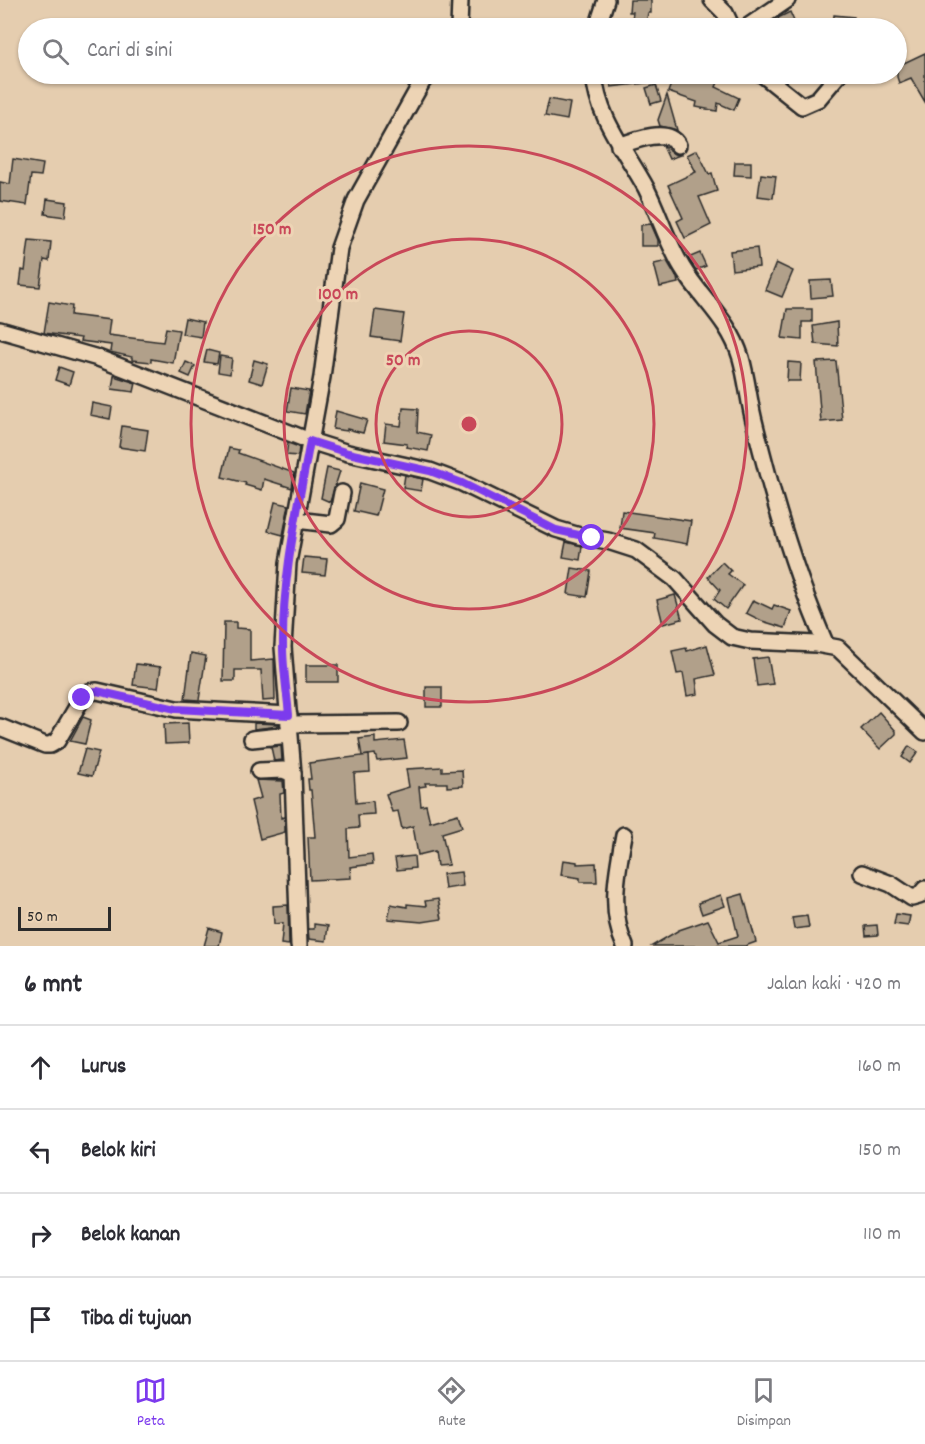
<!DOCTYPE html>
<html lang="id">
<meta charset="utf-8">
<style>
:root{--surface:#fff;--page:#f2f2f3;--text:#2b2b33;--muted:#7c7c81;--line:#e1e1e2;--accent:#7c3aed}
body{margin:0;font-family:Dekko,sans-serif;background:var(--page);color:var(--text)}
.scale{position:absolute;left:18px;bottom:15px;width:93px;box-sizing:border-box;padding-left:6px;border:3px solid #2b2b2b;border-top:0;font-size:16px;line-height:21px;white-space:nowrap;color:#2b2b2b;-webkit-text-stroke:4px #edd4b5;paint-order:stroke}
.stop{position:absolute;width:18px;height:18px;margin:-14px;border:4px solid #7c3aed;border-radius:50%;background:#fff}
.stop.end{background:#7c3aed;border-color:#fff;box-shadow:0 2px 6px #0008}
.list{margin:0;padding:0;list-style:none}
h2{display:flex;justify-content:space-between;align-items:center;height:78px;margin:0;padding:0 24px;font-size:26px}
h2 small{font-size:20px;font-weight:400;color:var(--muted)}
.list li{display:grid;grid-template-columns:39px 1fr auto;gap:18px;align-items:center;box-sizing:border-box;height:84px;padding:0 24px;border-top:2px solid var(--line)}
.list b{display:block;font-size:22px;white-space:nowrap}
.list em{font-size:20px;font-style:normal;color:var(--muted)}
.icon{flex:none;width:33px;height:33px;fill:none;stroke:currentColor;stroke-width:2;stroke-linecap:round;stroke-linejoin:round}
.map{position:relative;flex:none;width:925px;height:946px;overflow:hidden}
.search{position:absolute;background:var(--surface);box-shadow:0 2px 4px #0004;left:18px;right:18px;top:18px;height:66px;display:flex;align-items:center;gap:15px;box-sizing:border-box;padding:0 21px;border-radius:33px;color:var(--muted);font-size:22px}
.sheet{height:414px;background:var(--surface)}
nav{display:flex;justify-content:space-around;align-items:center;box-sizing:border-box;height:84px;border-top:2px solid var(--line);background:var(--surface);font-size:16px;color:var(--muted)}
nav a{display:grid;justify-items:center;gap:3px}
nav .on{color:var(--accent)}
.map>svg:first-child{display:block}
.building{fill:#b1a08a;stroke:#2b2b2b;stroke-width:1.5}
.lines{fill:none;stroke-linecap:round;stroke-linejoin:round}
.minor-casing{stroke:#2b2b2b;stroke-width:20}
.minor{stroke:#edd4b5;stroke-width:15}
.route{stroke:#7c3aed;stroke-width:8}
.ring{fill:none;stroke:#c94859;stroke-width:3}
.centre{fill:#c94859;stroke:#edd4b5;stroke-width:3}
.ring-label{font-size:18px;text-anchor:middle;font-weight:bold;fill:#c94859;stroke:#edd4b5;stroke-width:6;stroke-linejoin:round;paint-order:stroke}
</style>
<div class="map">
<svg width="925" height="946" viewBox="0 0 925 946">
<rect width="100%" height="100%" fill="#e5cdaf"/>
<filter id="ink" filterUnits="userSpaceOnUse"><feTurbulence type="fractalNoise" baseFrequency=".0167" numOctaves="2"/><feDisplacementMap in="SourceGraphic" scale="12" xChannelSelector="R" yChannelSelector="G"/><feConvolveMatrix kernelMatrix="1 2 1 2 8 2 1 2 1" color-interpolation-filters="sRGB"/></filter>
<g filter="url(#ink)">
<!-- building -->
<g class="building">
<polygon points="630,0 651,0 651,13 648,13 645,28 631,28 633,12 629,12"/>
<polygon points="790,12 797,28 782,28 778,18"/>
<polygon points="834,15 854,17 853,28 833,28"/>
<polygon points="897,45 904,63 925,53 925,102 911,78 899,83 897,77"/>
<polygon points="610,74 663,74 663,81 611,87"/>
<polygon points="682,74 715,74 721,76 716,87 739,98 734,110 718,103 717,111 696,107 697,102 668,92 673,79 679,82"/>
<polygon points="656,85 661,101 651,104 646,88"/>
<polygon points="667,95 677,130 660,126 658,120"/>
<polygon points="549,99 570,103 567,120 545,116"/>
<polygon points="663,146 674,154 680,155 669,159"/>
<polygon points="697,150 709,174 712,173 717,191 699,197 711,225 685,238 677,221 683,218 668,185 696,172 687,155"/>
<polygon points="13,159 43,164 41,176 31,175 27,205 0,201 0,182 10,184"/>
<polygon points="735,162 751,162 751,176 734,175"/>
<polygon points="761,174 776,176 773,198 758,196"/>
<polygon points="47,199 67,202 65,217 45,214"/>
<polygon points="651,224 658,240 658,246 641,246 641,225"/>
<polygon points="29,240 51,242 49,261 44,260 40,287 20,285 22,270 25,271"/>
<polygon points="757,248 759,267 732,270 730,251"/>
<polygon points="700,253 706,266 696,270 688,258"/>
<polygon points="667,261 677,278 678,283 660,287 654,264"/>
<polygon points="776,263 793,271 782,297 765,290"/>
<polygon points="831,280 833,296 811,298 810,281"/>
<polygon points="49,302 72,306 71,315 110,320 108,335 163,342 166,328 179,330 173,363 151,359 151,362 132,360 132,357 110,352 111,345 80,341 81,338 44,333"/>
<polygon points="787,309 812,309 812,322 802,322 802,340 782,338"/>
<polygon points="375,310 404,314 400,341 371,337"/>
<polygon points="185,318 203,322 201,337 182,334"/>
<polygon points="837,322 838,346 815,344 813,326"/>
<polygon points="207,350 219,353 217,364 204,362"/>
<polygon points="220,356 232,358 230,374 218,372"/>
<polygon points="254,360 268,364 262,384 249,380"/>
<polygon points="836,361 842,420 821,422 816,362"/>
<polygon points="186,362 195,366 190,377 181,373"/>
<polygon points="788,362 801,363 800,381 787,381"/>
<polygon points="59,367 73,372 69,385 55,380"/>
<polygon points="114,376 136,383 134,392 112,389"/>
<polygon points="291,388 309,391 305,414 287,411"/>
<polygon points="92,403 112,407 110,419 90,415"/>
<polygon points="403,408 418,409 417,432 431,435 428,451 406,447 407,444 384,441 386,424 401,426"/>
<polygon points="336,411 367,420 363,433 347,429 347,431 333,429"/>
<polygon points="122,426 148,430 145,451 119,447"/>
<polygon points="288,443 299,447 298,456 286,455"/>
<polygon points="229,448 239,450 238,453 294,473 292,488 264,479 262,490 245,485 246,483 222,477"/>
<polygon points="327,468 340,471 330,502 321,498"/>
<polygon points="405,475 423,479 421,491 403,488"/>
<polygon points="360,483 383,489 376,516 354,511"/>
<polygon points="275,502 289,505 283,535 268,531"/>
<polygon points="622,511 691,521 687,544 654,538 655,533 620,528"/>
<polygon points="566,542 582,546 580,560 563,557"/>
<polygon points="304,557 327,559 325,575 302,573"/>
<polygon points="722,562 731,571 728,574 743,585 726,609 714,599 720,590 708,577"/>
<polygon points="572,568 591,571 587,597 568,594"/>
<polygon points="675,595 682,619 663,624 657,600"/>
<polygon points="753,600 772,609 774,605 791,611 785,628 762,621 746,613"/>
<polygon points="224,622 236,622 236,628 250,629 250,661 274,659 275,700 263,701 261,670 235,670 235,681 223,681"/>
<polygon points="707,645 715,675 696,679 698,694 687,696 683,673 677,674 672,651 686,648 687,651"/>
<polygon points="191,653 206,656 199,700 185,699"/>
<polygon points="768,657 773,684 757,686 753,659"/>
<polygon points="136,664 161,667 158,688 133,685"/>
<rect x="306" y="665" width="32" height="17"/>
<rect x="426" y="687" width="16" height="20"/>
<polygon points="879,712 896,731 896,734 880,749 861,729"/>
<polygon points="83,717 91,720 85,744 70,741"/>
<polygon points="188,723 189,743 165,744 164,724"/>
<polygon points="254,723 279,724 279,726 254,729"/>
<polygon points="375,737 375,743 404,740 407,758 377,761 375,754 362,756 359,739"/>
<polygon points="281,746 282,760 274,761 271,747"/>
<polygon points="909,746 918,752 910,763 902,757"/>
<polygon points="85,749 99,752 92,776 78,773"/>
<polygon points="369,755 370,772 354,773 356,803 373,801 374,814 358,815 359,828 348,829 349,857 372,854 373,864 350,867 351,878 310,880 308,837 315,837 311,790 309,790 308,779 311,779 309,763"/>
<polygon points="442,767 442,771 462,770 463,786 447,787 447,783 425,783 426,786 419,787 421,806 426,805 430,822 458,814 462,827 442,833 449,865 437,866 435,851 418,855 413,826 402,829 398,811 392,812 386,794 409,787 406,769"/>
<polygon points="256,780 283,781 284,793 280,794 281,818 285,817 285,832 260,839 251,801 261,798"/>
<polygon points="414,856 415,868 397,870 395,858"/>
<polygon points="563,860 577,862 577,864 596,863 597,882 580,882 580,878 561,875"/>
<polygon points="461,872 463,886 445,889 443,874"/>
<polygon points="743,894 756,942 745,946 652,946 679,930 708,920 719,942 738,936 729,898"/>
<polygon points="721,895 725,906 702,914 698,903"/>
<polygon points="438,899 442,919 422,922 388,919 391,904 407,907 407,904 426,906 425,901"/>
<polygon points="288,905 289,945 281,944 283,923 274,924 273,906"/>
<polygon points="896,914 910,916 908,926 894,924"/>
<polygon points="807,916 809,927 794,929 792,918"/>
<polygon points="314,924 328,926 326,941 309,939 308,929 314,929"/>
<polygon points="877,925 878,935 866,936 865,926"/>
<polygon points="209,928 222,932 219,946 204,946"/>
</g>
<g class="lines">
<!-- minor casing -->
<g class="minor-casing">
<g id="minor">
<polyline points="712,0 725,13 732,28"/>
<polyline points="459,28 460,0"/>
<polyline points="597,28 606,0"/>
<polyline points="746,28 787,0"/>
<path d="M594 74C597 118 626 151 646 188 659 214 667 242 682 267 701 299 729 319 741 358 747 379 749 403 755 425 773 499 795 575 826 645"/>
<polyline points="762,74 802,106 818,99 839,74"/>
<path d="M619 146C635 140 668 127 678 145"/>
<polyline points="0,330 98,358 310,441 348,453 430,471 462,483 556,529 580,536 608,541 636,550 675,579 715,624 732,637 750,641 816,644 838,648 925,732"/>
<polyline points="296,520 331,524 337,519 342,493"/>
<polyline points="289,724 399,723"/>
<polyline points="0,727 45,745 50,745 57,741 84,695 89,692 97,691 176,709 289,715"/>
<polyline points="252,739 289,735"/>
<polyline points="259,771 283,770 293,774"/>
<path d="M624 835C617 872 609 911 625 946"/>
<polyline points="862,873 891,884 912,898 919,896 925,889"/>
<polyline points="299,946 293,774 283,647 288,563 322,377 339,248 356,200 422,82 429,74"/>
</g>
</g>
<!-- minor -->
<use href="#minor" class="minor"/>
</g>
</g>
<g class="lines" filter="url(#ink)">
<!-- route -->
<path class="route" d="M82 698 89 692 97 691 176 709 289 715C287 692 283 669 283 646 282 577 298 509 310 441L348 453 430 471 462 483 556 530 592 538"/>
</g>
<!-- distance rings -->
<g class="ring">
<circle cx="469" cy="424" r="93"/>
<circle cx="469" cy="424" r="185"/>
<circle cx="469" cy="424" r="278"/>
</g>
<circle cx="469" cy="424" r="9" class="centre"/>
<g class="ring-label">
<text x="272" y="234">150 m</text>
<text x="338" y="299">100 m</text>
<text x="403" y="365">50 m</text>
</g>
</svg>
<div class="scale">50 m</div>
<div class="stop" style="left:592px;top:538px"></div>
<div class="stop end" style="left:82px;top:698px"></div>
<div class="search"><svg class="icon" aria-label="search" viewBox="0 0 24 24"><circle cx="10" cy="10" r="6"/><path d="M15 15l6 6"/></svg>Cari di sini</div>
</div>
<section class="sheet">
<h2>6 mnt<small>Jalan kaki · 420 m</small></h2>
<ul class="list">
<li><svg class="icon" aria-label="ahead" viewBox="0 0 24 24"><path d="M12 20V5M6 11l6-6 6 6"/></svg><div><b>Lurus</b></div><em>160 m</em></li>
<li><svg class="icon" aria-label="left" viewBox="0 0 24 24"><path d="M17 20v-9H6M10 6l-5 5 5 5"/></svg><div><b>Belok kiri</b></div><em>150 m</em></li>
<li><svg class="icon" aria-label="right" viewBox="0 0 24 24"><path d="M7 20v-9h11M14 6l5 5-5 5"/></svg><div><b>Belok kanan</b></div><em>110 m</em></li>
<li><svg class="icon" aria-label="arrive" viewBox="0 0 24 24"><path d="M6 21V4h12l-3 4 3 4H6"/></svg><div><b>Tiba di tujuan</b></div></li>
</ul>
</section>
<nav>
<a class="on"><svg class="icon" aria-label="map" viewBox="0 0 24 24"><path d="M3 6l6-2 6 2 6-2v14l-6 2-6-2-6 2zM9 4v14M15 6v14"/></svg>Peta</a>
<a><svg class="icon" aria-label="directions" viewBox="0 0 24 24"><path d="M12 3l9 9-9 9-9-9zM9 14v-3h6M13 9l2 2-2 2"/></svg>Rute</a>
<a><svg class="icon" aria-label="saved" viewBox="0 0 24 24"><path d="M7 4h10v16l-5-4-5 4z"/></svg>Disimpan</a>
</nav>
